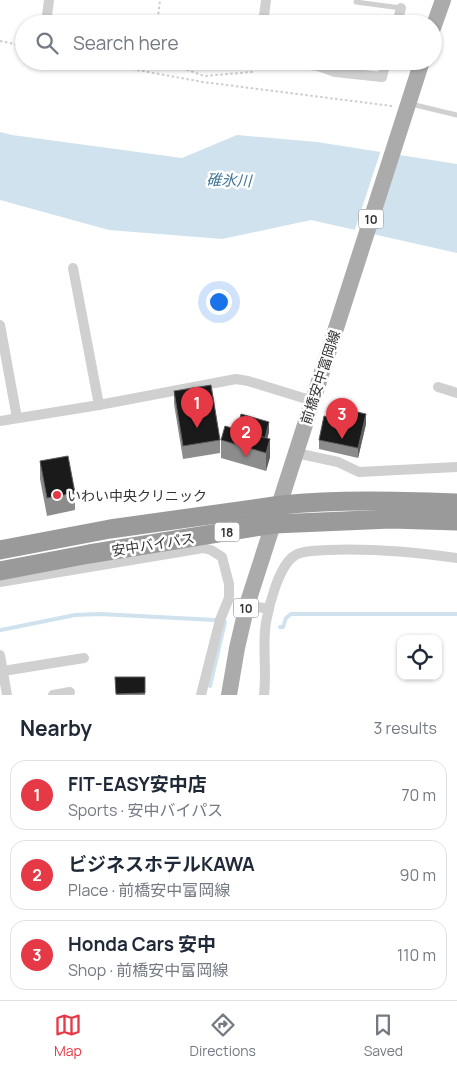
<!DOCTYPE html>
<meta charset="utf-8">
<style>
:root{--surface:#fff;--page:#f6f6f7;--text:#1f2937;--muted:#747a83;--line:#e0e1e3;--accent:#e63946}
body{margin:0;font-family:Manrope,"Noto Sans JP",sans-serif;background:var(--page);color:var(--text)}
.controls{position:absolute;right:15px;bottom:15px;display:grid;overflow:hidden;border-radius:10px;box-shadow:0 1px 4px #0004}
.controls button{width:45px;height:45px;display:grid;place-items:center;padding:0;border:0;border-bottom:1px solid var(--line);background:var(--surface);color:var(--text);font:25px sans-serif}
.you{position:absolute;left:218px;top:301px;width:18px;height:18px;margin:-12px;border:4px solid #fff;border-radius:50%;background:#1a73e8;box-shadow:0 0 0 8px #1a73e833}
.badge{display:grid;place-items:center;width:32px;height:32px;border-radius:50%;background:var(--accent);color:#fff;font-size:16px;font-weight:700}
.pin{position:absolute;translate:-50% -41px;filter:drop-shadow(0 1px 2px #0008)}
.pin::after{content:'';position:absolute;top:26px;width:18px;height:15px;background:inherit;clip-path:polygon(0 0,100% 0,50% 100%)}
.list{margin:0;padding:0;list-style:none}
h2{display:flex;justify-content:space-between;align-items:center;height:65px;margin:0;padding:0 20px;font-size:21px}
h2 small{font-size:16px;font-weight:400;color:var(--muted)}
.list li{display:grid;grid-template-columns:32px 1fr auto;gap:15px;align-items:center;box-sizing:border-box;height:70px;margin:0 10px 10px;padding:0 10px;border:1px solid var(--line);border-radius:15px}
.list b{display:block;font-size:19px;white-space:nowrap}
.list p{margin:0;font-size:16px;white-space:nowrap;color:var(--muted)}
.list em{font-size:16px;font-style:normal;color:var(--muted)}
.icon{flex:none;width:28px;height:28px;fill:none;stroke:currentColor;stroke-width:2;stroke-linecap:round;stroke-linejoin:round}
.map{position:relative;flex:none;width:457px;height:695px;overflow:hidden}
.search{position:absolute;background:var(--surface);box-shadow:0 1px 4px #0004;left:15px;right:15px;top:15px;height:55px;display:flex;align-items:center;gap:12px;box-sizing:border-box;padding:0 18px;border-radius:28px;color:var(--muted);font-size:19px}
.sheet{height:305px;background:var(--surface)}
nav{display:flex;justify-content:space-around;align-items:center;box-sizing:border-box;height:70px;border-top:1px solid var(--line);background:var(--surface);font-size:14px;color:var(--muted)}
nav a{display:grid;justify-items:center;gap:2px}
nav .on{color:var(--accent)}
.map>svg:first-child{display:block}
.water{fill:#cfe2ee}
.pier{fill:#fff}
.lines{fill:none;stroke-linecap:round;stroke-linejoin:round}
.stream{stroke:#cfe2ee;stroke-width:4}
.path{stroke:#cdcdcd;stroke-width:2;stroke-dasharray:2.5 2.5;stroke-linecap:butt}
.lane{stroke:#d0d0d0;stroke-width:5}
.street{stroke:#d0d0d0;stroke-width:10}
.primary{stroke:#ababab;stroke-width:16}
.highway{stroke:#9a9a9a;stroke-width:19}
.wall{fill:#8c8c8c}
.shaded-wall{fill:#5f5f5f}
.building{fill:#1a1a1a;stroke:#5f5f5f}
.poi-dot{fill:#e63946;stroke:#fff;stroke-width:2}
.labels{text-anchor:middle;dominant-baseline:central;stroke-width:5;stroke-linejoin:round;paint-order:stroke}
.shield{fill:#fff;stroke:#707070;stroke-width:1}
.shield-label{font-size:12px;font-weight:bold;fill:#333}
.street-label{font-size:14px;fill:#333;stroke:#fff}
.poi-label{font-size:14px;fill:#333;stroke:#fff;text-anchor:start}
.water-label{font-size:15px;font-style:italic;fill:#3f7597;stroke:#fff}
</style>
<div class="map">
<svg width="457" height="695" viewBox="0 0 457 695">
<rect width="100%" height="100%" fill="#fff"/>
<!-- water -->
<polygon class="water" points="0,132 12,135 182,158 237,135 317,142 457,164 457,253 311,220 222,239 109,230 0,200"/>
<!-- pier -->
<polygon class="pier" points="381,150 400,153 373,236 354,232"/>
<g class="lines">
<!-- stream -->
<g class="stream">
<polyline points="280,627 283,627 286,618 291,614 457,614"/>
<polyline points="1,630 75,615 100,614 215,620"/>
<polyline points="210,686 225,622"/>
</g>
<!-- path -->
<g class="path">
<polyline points="157,24 160,0"/>
<polyline points="0,41 24,46"/>
<polyline points="88,61 203,82 392,106"/>
<polyline points="163,61 204,76 252,72 254,64"/>
</g>
<!-- lane -->
<g class="lane">
<polyline points="356,2 401,8"/>
<polyline points="411,104 457,115"/>
</g>
<!-- street -->
<g class="street">
<polyline points="46,24 49,0"/>
<polyline points="263,24 266,0"/>
<polyline points="397,24 401,8"/>
<polyline points="282,61 318,66 335,72 382,77 386,61"/>
<polyline points="73,268 99,405"/>
<polyline points="0,325 17,418"/>
<polyline points="438,387 457,393"/>
<polyline points="0,421 99,405 236,379 248,381 313,401"/>
<polyline points="296,453 338,462 359,472 457,467"/>
<polyline points="0,582 203,548 211,550 222,557 229,584 229,598 220,620 201,695"/>
<polyline points="247,605 269,609"/>
<polyline points="0,655 7,695"/>
<polyline points="3,671 84,658"/>
<polyline points="53,695 70,692"/>
<path d="M264 695C267 671 262 645 266 622 269 605 279 566 294 556 302 550 317 551 327 550 371 548 414 552 457 558"/>
</g>
<!-- primary -->
<g class="primary">
<polyline points="433,28 443,0"/>
<polyline points="229,695 237,648 247,605 422,61"/>
</g>
<!-- highway -->
<g class="highway">
<path d="M0 550 110 529 281 505C339 499 398 501 457 503"/>
<polyline points="0,571 89,554 274,524 391,519 457,521"/>
</g>
</g>
<!-- wall -->
<g class="wall">
<polygon points="174,391 220,440 220,453 183,459 174,404"/>
<polygon points="336,419 366,424 358,458 319,449 319,440"/>
<polygon points="237,430 269,432 267,438 270,457 266,471 221,458 221,440"/>
<polygon points="40,461 75,493 75,510 47,516 40,479"/>
<polygon points="115,677 145,677 145,695 116,695"/>
</g>
<!-- shaded-wall -->
<g class="shaded-wall">
<polygon points="366,414 366,424 358,458 358,448"/>
<polygon points="269,422 269,432 264,452 264,442"/>
<polygon points="270,439 270,457 266,471 266,453"/>
</g>
<!-- building -->
<g class="building">
<polygon points="211,385 220,440 183,446 174,391"/>
<polygon points="339,408 366,414 358,448 319,440 324,416 336,419"/>
<polygon points="241,414 269,422 265,438 237,430"/>
<polygon points="225,426 270,439 266,453 221,440"/>
<polygon points="68,456 75,493 47,498 40,461"/>
<polygon points="115,677 145,677 145,693 116,694"/>
</g>
<!-- markers -->
<circle class="poi-dot" cx="57" cy="495" r="5"/>
<g class="labels">
<!-- shield labels -->
<g class="shield">
<rect x="358.5" y="209.5" width="25" height="19" rx="4"/>
<rect x="214.5" y="522.5" width="25" height="19" rx="4"/>
<rect x="233.5" y="598.5" width="25" height="19" rx="4"/>
</g>
<g class="shield-label">
<text x="371" y="219">10</text>
<text x="227" y="532">18</text>
<text x="246" y="608">10</text>
</g>
<!-- street labels -->
<g class="street-label">
<text transform="translate(320 377) rotate(-72)">前橋安中富岡線</text>
<text transform="translate(153 544) rotate(-9)">安中バイパス</text>
</g>
<!-- poi labels -->
<g class="poi-label">
<text x="67" y="495">いわい中央クリニック</text>
</g>
<!-- water labels -->
<g class="water-label">
<text transform="translate(229 180) rotate(2)">碓氷川</text>
</g>
</g>
</svg>
<div class="controls">
<button><svg class="icon" aria-label="locate" viewBox="0 0 24 24"><circle cx="12" cy="12" r="6"/><path d="M12 2v4M12 18v4M2 12h4M18 12h4"/></svg></button>
</div>
<div class="you"></div>
<div class="pin badge" style="left:197px;top:428px">1</div>
<div class="pin badge" style="left:246px;top:457px">2</div>
<div class="pin badge" style="left:342px;top:439px">3</div>
<div class="search"><svg class="icon" aria-label="search" viewBox="0 0 24 24"><circle cx="10" cy="10" r="6"/><path d="M15 15l6 6"/></svg>Search here</div>
</div>
<section class="sheet">
<h2>Nearby<small>3 results</small></h2>
<ul class="list">
<li><span class="badge">1</span><div><b>FIT-EASY安中店</b><p>Sports · 安中バイパス</p></div><em>70 m</em></li>
<li><span class="badge">2</span><div><b>ビジネスホテルKAWA</b><p>Place · 前橋安中富岡線</p></div><em>90 m</em></li>
<li><span class="badge">3</span><div><b>Honda Cars 安中</b><p>Shop · 前橋安中富岡線</p></div><em>110 m</em></li>
</ul>
</section>
<nav>
<a class="on"><svg class="icon" aria-label="map" viewBox="0 0 24 24"><path d="M3 6l6-2 6 2 6-2v14l-6 2-6-2-6 2zM9 4v14M15 6v14"/></svg>Map</a>
<a><svg class="icon" aria-label="directions" viewBox="0 0 24 24"><path d="M12 3l9 9-9 9-9-9zM9 14v-3h6M13 9l2 2-2 2"/></svg>Directions</a>
<a><svg class="icon" aria-label="saved" viewBox="0 0 24 24"><path d="M7 4h10v16l-5-4-5 4z"/></svg>Saved</a>
</nav>
